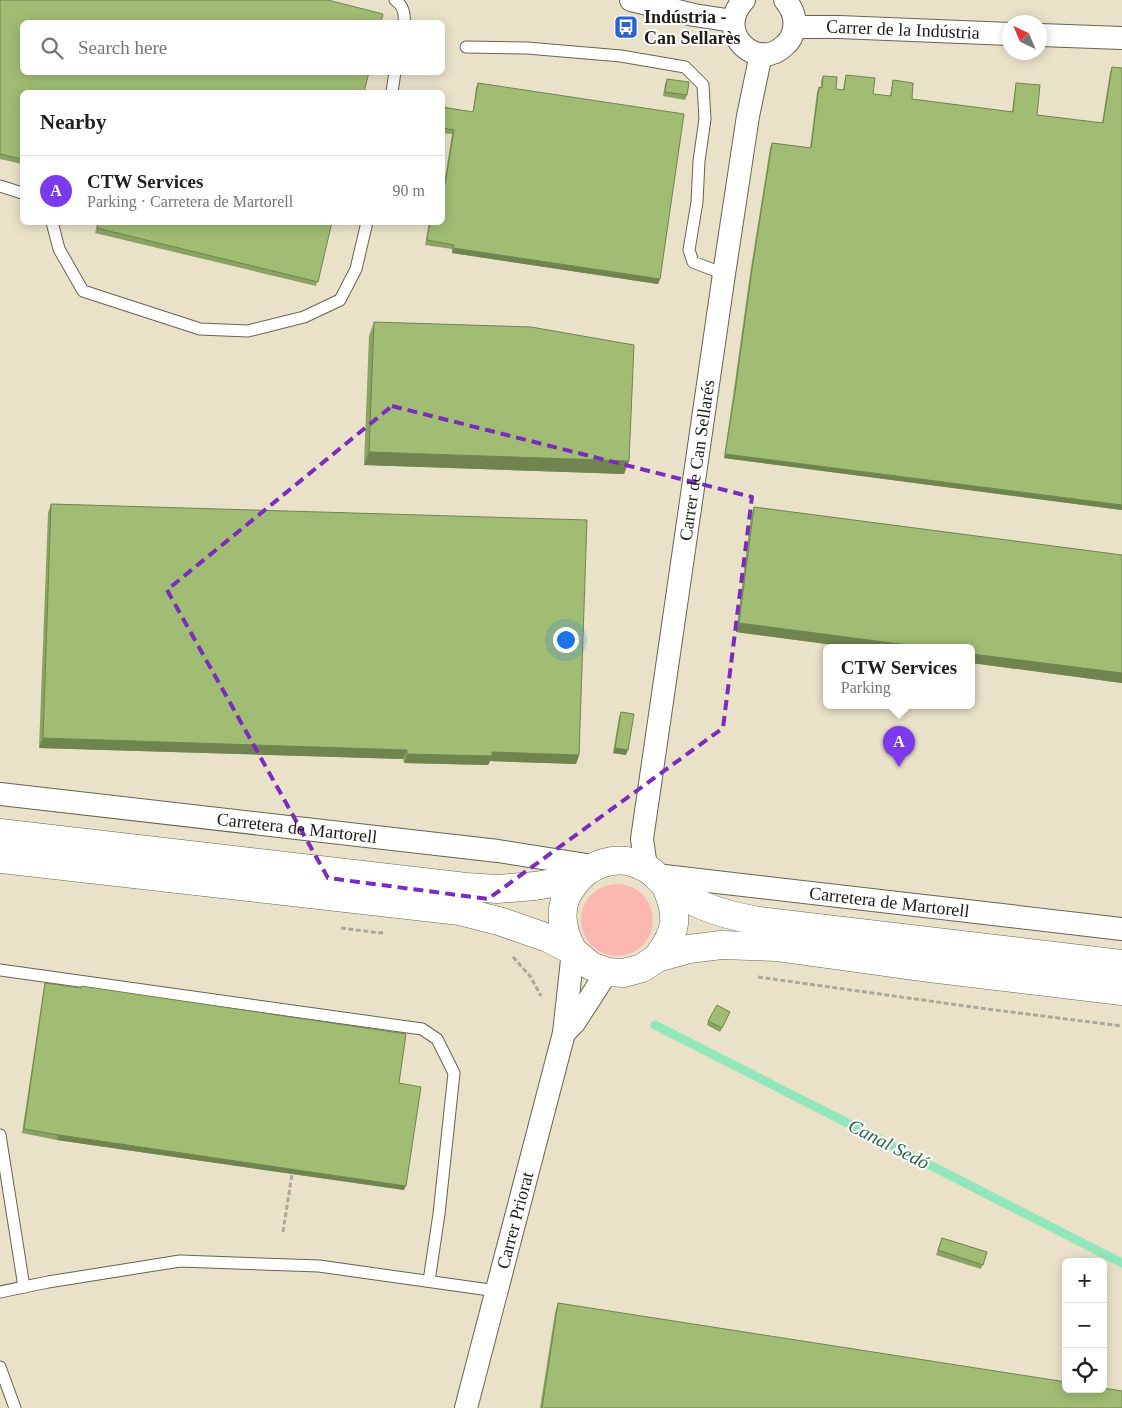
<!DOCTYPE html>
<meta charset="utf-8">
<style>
:root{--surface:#fff;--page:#f6f6f6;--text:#202124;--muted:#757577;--line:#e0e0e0;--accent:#7c3aed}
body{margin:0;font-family:Georgia,serif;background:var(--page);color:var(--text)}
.controls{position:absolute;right:15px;bottom:15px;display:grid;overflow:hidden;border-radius:8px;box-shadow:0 2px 12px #0003}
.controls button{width:45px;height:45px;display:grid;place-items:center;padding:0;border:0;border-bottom:1px solid var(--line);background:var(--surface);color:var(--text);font:25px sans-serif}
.compass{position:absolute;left:1002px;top:15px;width:45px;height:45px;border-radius:50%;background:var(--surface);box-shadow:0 2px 12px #0003;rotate:316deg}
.you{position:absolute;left:565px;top:639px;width:18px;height:18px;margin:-12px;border:4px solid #fff;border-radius:50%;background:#1a73e8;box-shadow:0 0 0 8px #1a73e833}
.badge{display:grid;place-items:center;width:32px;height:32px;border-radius:50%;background:var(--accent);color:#fff;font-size:16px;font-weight:700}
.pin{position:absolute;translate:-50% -41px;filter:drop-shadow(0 1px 2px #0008)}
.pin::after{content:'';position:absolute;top:26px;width:18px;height:15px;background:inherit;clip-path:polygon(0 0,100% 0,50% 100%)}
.popup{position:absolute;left:823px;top:644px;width:152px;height:65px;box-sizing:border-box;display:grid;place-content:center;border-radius:8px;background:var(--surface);filter:drop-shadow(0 1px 4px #0005);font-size:16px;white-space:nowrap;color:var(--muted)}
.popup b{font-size:19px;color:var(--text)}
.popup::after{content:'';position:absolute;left:50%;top:100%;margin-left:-10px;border:10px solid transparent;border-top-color:var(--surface)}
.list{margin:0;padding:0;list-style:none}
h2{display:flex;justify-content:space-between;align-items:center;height:65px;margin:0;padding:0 20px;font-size:21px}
h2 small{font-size:16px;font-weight:400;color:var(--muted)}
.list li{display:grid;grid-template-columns:32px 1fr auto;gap:15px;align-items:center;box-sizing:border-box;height:70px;padding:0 20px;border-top:1px solid var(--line)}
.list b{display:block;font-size:19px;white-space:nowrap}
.list p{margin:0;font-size:16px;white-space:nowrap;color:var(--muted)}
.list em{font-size:16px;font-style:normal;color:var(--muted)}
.icon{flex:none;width:28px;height:28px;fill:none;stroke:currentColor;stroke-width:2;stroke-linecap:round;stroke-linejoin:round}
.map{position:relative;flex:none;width:1122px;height:1408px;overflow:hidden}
.search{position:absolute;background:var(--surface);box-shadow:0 2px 12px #0003;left:20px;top:20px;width:425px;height:55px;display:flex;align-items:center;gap:12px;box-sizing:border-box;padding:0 18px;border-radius:8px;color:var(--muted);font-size:19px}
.panel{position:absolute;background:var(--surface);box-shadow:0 2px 12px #0003;left:20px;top:90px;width:425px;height:135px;border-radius:8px}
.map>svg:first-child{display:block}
.built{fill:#e9e1c8;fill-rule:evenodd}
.green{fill:#fdb7b0}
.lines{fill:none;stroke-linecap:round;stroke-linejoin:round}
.stream{stroke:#91e7ba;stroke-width:9}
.lane-casing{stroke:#686354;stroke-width:13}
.street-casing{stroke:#686354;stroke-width:24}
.secondary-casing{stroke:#686354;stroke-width:29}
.path{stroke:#ada99a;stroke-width:3;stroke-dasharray:5 2.5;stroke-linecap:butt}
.lane{stroke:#fff;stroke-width:11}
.street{stroke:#fff;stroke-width:22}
.secondary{stroke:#fff;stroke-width:28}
.wall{fill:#8aa363}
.shaded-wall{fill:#708450}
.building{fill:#a0bd73;stroke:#708450}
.marked{fill:none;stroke:#7b2cbf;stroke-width:4;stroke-dasharray:10 6;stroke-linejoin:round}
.labels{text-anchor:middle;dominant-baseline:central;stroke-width:4;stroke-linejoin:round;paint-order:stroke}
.poi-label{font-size:18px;font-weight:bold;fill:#1e1c15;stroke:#fff;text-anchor:start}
.street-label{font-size:18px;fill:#1e1c15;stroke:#fff}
.water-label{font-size:19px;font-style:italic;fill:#246346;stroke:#fff}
</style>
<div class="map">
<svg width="1122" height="1408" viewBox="0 0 1122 1408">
<rect width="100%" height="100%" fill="#f1ecd9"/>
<!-- built -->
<path class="built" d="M0 0H1122V1408H0ZM22 22H442V72H22ZM1010 22H1040V52H1010ZM22 92H442V222H22ZM826 648H972V706H826ZM1066 1262H1103V1389H1066Z"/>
<!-- green -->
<circle class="green" cx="617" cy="920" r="36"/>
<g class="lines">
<!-- stream -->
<polyline class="stream" points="655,1025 1122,1263"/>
<!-- lane casing -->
<g class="lane-casing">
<g id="lane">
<path d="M395 0C403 5 405 14 404 22"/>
<polyline points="466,47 527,48 621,56 685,67 703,85 705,119 699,161 697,202 689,250 693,262 724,274"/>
<polyline points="392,92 395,72"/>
<polyline points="0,186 22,193"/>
<polyline points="52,222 59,249 83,291 200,329 248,331 304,317 340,300 356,269 367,222"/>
<polyline points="0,970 422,1029 437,1039 454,1073 439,1214 429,1281"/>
<polyline points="0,1135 24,1287"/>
<polyline points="0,1292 48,1282 180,1261 319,1266 497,1291"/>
<polyline points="0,1367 15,1408"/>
</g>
</g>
<!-- street casing -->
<g class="street-casing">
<g id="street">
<polyline points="631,0 694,15 733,21"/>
<path d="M744 0C713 33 758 73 785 45 790 41 793 35 794 28 796 17 792 8 785 0"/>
<path id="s1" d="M795 27H839L1010 34"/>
<polyline points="1040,35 1122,38"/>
<path id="s2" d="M0 794 498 851 593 866"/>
<path id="s3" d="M646 867 642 839 724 274 748 116 761 54"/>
<path id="s4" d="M656 875 1122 929"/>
<polyline points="564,1033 574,1023 607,972"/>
<path id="s5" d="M466 1408 564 1033 573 951"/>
</g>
</g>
<!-- secondary casing -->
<g class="secondary-casing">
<g id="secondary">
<polyline points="0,833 466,887 497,889 535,886 576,879"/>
<polyline points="0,859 460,911 502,922 548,938 573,951 591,966 607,972 624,973 642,968 657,958 689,949 721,945 776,947 928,968 1122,991"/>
<path d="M573 951C563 933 557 909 570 890 586 863 618 852 646 868 654 872 659 880 667 885 675 891 684 896 693 901 714 912 736 917 759 921L1122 964"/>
<path d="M657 958C678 930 679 916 665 884"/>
</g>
</g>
<!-- path -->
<g class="path">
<polyline points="341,928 380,933 384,932"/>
<polyline points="513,957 530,976 541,996"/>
<polyline points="758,977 987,1009 1122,1026"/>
<polyline points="283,1232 292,1174"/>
</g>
<!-- lane -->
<use href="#lane" class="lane"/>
<!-- street -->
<use href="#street" class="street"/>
<!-- secondary -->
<use href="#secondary" class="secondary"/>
</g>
<!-- wall -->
<g class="wall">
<polygon points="0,0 22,92 22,164 0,159"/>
<polygon points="1112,67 1122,68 1122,510 724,458 733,396 750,274 770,148 772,143 810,148 817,92 819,87 821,87 821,81 823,76 836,89 843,90 845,79 846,75 873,94 890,96 892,85 893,80 912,99 1012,112 1015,88 1016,83 1037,115 1102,123 1110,72"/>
<polygon points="667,79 687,95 685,100 663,96 665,84"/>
<polygon points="478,83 660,279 658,284 452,253 452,249 425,245 429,222 442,222 444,184 452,134 442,133 442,107 473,112 476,87"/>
<polygon points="98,222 332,222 316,286 95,233"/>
<polygon points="374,322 629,461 624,474 364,465 369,336"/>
<polygon points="51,504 579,755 576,764 490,761 488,765 404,763 403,759 39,748 48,513"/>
<polygon points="754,507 1122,555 1122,683 972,663 972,648 857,648 736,632 751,516"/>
<polygon points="621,712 626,755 613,753 619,717"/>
<polygon points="45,983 399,1083 404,1190 57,1140 22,1133 44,987"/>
<polygon points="728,1017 720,1032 707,1025 708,1021"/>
<polygon points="942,1238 987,1252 981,1269 936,1255"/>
<polygon points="558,1303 1122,1408 540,1408 555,1313"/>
</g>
<!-- shaded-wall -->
<g class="shaded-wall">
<polygon points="453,248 660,279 658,284 452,253"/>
<polygon points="369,452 629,461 624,474 364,465"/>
<polygon points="725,454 1122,505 1122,510 724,458"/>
<polygon points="739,623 930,648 857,648 736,632"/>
<polygon points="972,654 1122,673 1122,683 972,663"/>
<polygon points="43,738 407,750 403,759 39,748"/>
<polygon points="615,748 628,750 626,755 613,753"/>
<polygon points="492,752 579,755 576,764 490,761 488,765 404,763 407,754"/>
<polygon points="59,1135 406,1186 404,1190 57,1140"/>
</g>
<!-- building -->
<g class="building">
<polygon points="0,0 328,0 383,14 381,22 22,22 22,72 369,72 364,92 22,92 22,159 0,154"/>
<polygon points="1112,67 1122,68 1122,505 725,454 735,392 752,269 772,143 811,148 819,87 822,88 823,76 837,77 836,89 844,90 846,75 875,78 873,94 891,96 893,80 913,83 912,99 1013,112 1016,83 1040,85 1037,115 1103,123"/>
<polygon points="667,79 689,82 687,95 665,92"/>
<polygon points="478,83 684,114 660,279 453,248 454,245 427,240 430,222 442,222 442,184 445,184 454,130 442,128 442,107 473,112"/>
<polygon points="98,222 332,222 318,282 97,228"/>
<polygon points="374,322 531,327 634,345 629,461 369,452"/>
<polygon points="51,504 587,520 579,755 492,752 492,756 407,754 407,750 43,738"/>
<polygon points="754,507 1122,555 1122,673 972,654 972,648 930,648 739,623"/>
<polygon points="621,712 634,714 628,750 615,748"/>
<polygon points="45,983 81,988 81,986 406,1034 399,1083 421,1087 406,1186 59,1135 24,1129"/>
<polygon points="717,1005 730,1012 722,1028 708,1021"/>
<polygon points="942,1238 987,1252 983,1265 938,1250"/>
<polygon points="558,1303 1066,1382 1066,1389 1103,1389 1103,1388 1122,1391 1122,1408 542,1408"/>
</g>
<!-- marked area -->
<path class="marked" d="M392 406 752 497 723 728 488 899 328 878 167 590Z"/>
<!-- icons -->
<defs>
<g id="bus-square" transform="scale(1.25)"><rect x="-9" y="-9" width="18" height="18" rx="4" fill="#2a63d1" stroke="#fff"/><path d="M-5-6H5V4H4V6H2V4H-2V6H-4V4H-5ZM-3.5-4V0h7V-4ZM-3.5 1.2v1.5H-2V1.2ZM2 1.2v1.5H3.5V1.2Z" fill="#fff"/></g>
</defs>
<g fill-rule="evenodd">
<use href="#bus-square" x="626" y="27"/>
</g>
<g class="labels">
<!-- poi labels -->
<g class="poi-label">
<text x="644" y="17">Indústria -<tspan x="644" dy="21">Can Sellarès</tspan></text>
</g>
<!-- street labels -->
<g class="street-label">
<text stroke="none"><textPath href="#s1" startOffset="108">Carrer de la Indústria</textPath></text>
<text stroke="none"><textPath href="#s3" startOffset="411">Carrer de Can Sellarés</textPath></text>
<text stroke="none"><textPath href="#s2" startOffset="299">Carretera de Martorell</textPath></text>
<text stroke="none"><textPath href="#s4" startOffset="235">Carretera de Martorell</textPath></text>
<text stroke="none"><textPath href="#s5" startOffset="194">Carrer Priorat</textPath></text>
</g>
<!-- water labels -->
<g class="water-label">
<text transform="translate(889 1144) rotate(27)">Canal Sedó</text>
</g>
</g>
</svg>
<div class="controls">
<button>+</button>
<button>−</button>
<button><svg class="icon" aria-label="locate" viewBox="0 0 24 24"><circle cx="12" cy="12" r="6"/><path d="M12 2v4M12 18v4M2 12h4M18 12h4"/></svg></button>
</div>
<svg class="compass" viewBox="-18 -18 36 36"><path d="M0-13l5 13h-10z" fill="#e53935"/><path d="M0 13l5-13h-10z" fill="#757577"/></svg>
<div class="you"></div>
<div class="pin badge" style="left:899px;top:767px">A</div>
<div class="popup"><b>CTW Services</b>Parking</div>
<div class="search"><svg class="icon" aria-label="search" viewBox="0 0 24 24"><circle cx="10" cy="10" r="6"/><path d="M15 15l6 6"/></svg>Search here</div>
<section class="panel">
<h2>Nearby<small></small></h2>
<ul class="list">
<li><span class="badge">A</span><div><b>CTW Services</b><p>Parking · Carretera de Martorell</p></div><em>90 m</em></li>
</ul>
</section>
</div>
